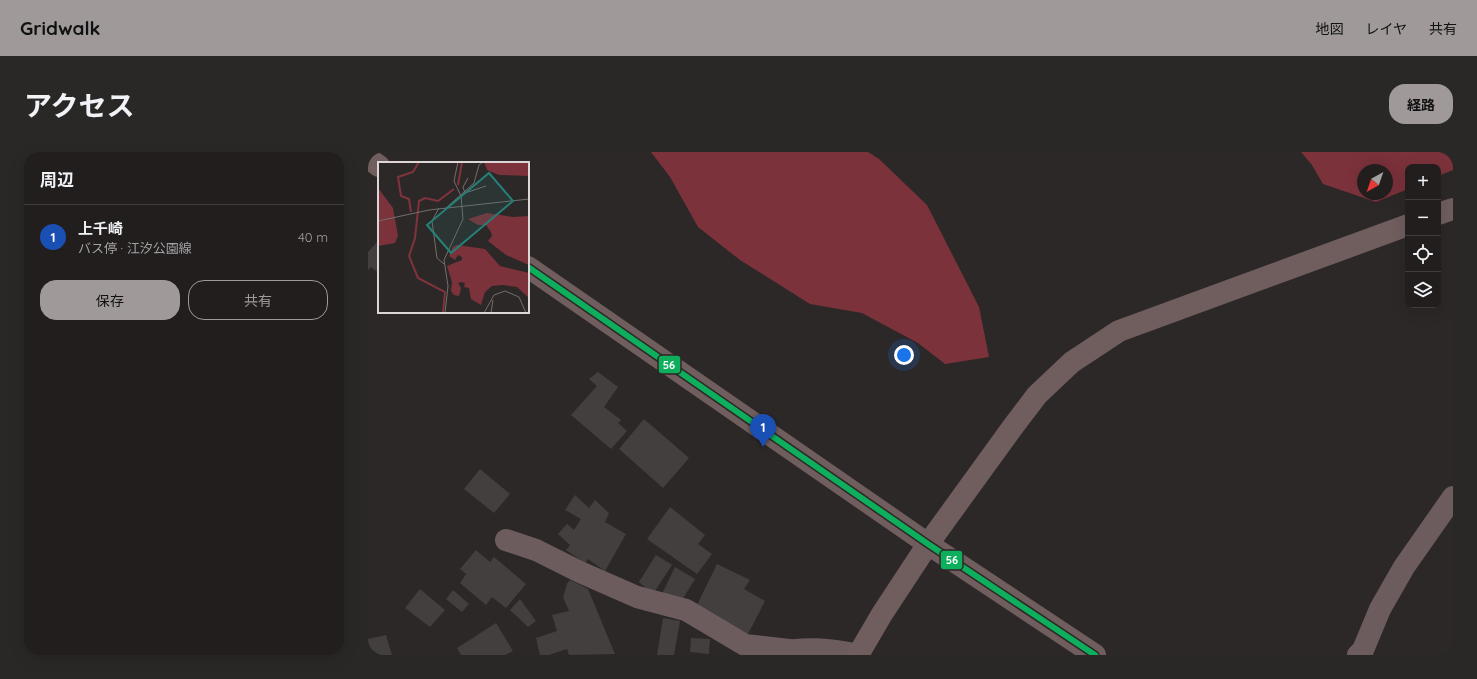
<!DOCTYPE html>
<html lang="ja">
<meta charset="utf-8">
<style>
:root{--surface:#221e1e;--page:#2a2727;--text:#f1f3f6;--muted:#a2a2a4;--line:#3f3c3c;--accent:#9f9999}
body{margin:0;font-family:Quicksand,"Noto Sans JP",sans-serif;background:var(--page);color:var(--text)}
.controls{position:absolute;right:12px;top:12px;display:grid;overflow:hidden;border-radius:8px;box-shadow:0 4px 16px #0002}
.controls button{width:36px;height:36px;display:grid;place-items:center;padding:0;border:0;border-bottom:1px solid var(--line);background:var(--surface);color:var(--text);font:20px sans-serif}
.compass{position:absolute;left:989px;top:12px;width:36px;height:36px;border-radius:50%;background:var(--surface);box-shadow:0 4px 16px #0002;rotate:220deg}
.you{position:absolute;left:536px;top:203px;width:14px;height:14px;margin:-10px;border:3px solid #fff;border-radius:50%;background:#1a73e8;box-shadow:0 0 0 6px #1a73e833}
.badge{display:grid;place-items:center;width:26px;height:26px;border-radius:50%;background:var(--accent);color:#fff;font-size:13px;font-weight:700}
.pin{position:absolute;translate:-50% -33px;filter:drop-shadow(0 1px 2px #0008)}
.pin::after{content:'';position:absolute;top:21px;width:14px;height:12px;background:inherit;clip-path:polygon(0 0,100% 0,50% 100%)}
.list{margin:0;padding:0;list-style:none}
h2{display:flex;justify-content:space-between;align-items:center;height:52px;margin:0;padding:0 16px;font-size:17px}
h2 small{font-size:13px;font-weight:400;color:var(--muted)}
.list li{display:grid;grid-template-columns:26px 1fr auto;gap:12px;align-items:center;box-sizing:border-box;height:64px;padding:0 16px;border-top:1px solid var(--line)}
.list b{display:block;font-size:15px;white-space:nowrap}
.list p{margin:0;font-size:13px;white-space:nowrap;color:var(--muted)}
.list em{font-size:13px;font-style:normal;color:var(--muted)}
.actions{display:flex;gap:8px;padding:12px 16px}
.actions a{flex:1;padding:9px 0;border:1px solid var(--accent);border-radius:16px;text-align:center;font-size:14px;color:var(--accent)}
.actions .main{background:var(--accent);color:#111}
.icon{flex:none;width:22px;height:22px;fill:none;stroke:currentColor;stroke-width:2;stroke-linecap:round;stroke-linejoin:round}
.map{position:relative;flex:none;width:1085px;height:503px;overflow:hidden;border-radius:16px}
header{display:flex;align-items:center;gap:24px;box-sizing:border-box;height:56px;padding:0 20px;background:var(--accent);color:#111}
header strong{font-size:19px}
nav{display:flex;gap:22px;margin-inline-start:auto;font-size:14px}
.intro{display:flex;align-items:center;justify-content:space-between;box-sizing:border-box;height:96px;padding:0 24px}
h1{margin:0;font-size:28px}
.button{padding:10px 18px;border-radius:16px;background:var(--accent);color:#111;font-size:14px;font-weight:700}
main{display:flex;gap:24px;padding:0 24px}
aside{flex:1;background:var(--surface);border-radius:16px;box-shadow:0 4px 16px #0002}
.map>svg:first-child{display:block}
.forest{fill:#7c323b;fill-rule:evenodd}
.building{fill:#433f3f}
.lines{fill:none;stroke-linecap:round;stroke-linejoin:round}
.street{stroke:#6d5c5d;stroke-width:22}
.secondary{stroke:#705e5f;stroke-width:22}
.bus-1-casing{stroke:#2f2626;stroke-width:9}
.bus-1{stroke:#0daf5c;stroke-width:6}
.inset-river{fill:none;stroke:#81333d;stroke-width:2}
.inset-road{fill:none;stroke:#736e6e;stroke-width:1}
.view{fill:#248078;fill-opacity:0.15;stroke:#248078;stroke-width:2}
.inset-edge{fill:none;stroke:#dcd6d6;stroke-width:2}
.line-badge{stroke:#2f2626;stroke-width:1.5}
.badge-label{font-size:11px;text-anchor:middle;font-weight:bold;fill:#fff}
</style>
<header>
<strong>Gridwalk</strong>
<nav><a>地図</a><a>レイヤ</a><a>共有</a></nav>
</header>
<div class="intro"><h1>アクセス</h1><a class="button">経路</a></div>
<main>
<aside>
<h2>周辺<small></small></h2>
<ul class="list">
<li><span class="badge" style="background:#1a4fb4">1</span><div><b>上千崎</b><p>バス停 · 江汐公園線</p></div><em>40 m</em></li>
</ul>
<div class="actions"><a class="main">保存</a><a>共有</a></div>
</aside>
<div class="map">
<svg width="1085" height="503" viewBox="0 0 1085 503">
<rect width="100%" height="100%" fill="#2d2828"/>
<!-- forest -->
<g class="forest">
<polygon points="283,0 500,0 511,7 559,53 611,155 621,205 577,212 550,191 494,161 442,152 372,108 330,75 302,25"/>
<path d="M933 0H1085V18L1070 24V15H1040V37L1008 50 955 32 944 13ZM995 18H1019V42H995Z"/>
</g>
<!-- building -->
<g class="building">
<polygon points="11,88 11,121 3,115 0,118 0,100"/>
<polygon points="230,220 250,235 236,255 253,268 250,271 259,279 243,297 203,263 229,234 221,227"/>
<polygon points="276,267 321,306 295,336 251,297"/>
<polygon points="112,317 142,342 126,361 96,337"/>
<polygon points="207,343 221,356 227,348 241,361 237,370 258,382 237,419 220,407 217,411 198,398 202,393 190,382 199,372 206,378 213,367 197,358"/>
<polygon points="302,355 337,383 330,392 344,402 329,422 279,387"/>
<polygon points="108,398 122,410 126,405 158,432 138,456 124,445 118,453 92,431 98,422 92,417"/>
<polygon points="288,403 304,413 285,442 271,430"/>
<polygon points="349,412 382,428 376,437 397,449 380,482 328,455"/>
<polygon points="307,415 327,427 314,448 309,444 306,448 294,442"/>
<polygon points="202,428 220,437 247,502 201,503 199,497 181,503 172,503 168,486 189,479 184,463 201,459 195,445 199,432"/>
<polygon points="52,437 77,458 62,475 37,456"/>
<polygon points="85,438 101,452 94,460 78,447"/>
<polygon points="152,447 168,469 160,475 142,458"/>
<polygon points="295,466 312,469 306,503 289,503"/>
<polygon points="128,471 145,499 137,503 93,503 89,496"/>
<polygon points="18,483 24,503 0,503 0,487"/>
<polygon points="323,486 342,487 341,502 322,500"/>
</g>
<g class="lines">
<!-- street -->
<g class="street">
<polyline points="138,388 168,398 212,420 269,445 318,458 377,493 421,498 423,503"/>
<path d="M408 502C433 494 465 497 490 503"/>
<polyline points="990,503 995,498 1012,457 1036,415 1085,345"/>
</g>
<!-- secondary -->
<g class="secondary">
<polyline points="0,6 11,14"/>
<polyline points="1070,62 1085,57"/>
<polyline points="160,115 560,392 727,503"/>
<polyline points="490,503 514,462 560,392 644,276 669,243 704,210 751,179 1040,73"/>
</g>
<!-- bus-1 casing -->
<g class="bus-1-casing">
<polyline id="bus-1" points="160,115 560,392 727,503"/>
</g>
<!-- bus-1 -->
<use href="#bus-1" class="bus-1"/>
</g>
<!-- overview -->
<g transform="translate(10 10)">
<rect width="151" height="151" fill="#2d2828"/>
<path d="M106 0H151V14L121 13 109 8ZM0 26 15 46 20 74 17 81 0 84ZM109 51 135 55 151 54V103L128 93 110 79 114 74 113 70 108 63H100L90 57ZM79 83 107 87 122 104 151 111V136L139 125 125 123 114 124 107 130 103 143 93 137 91 126 86 125 87 121 83 120 80 121 83 126 81 134 76 133 73 129 74 120 69 104 84 98V95L80 93 77 98 71 94 75 85Z" fill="#7c323b"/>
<path class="inset-river" d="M80 23 84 0M33 50 31 37 23 34 20 15 35 10 41 0M65 151 67 130 40 116 31 94 37 76 41 39 47 36 60 39 76 27"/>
<path class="inset-road" d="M90 16 85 25 87 31 108 24M61 46 54 59 59 96 66 102M68 46 96 21 101 3 105 0M0 59 51 48 151 37M67 151 70 124 66 98 85 57 83 34 76 19 80 0M106 151 116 133 127 129 141 135 148 151M113 151 115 138"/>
<path class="view" d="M111 11 135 39 73 91 49 63Z"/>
<rect width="151" height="151" class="inset-edge"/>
</g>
<g class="line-badge">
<rect x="290" y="203" width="23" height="19" rx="4" fill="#0daf5c"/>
<rect x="572" y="398" width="23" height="20" rx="4" fill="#0daf5c"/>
</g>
<g class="badge-label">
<text x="301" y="217">56</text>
<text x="584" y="412">56</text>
</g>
</svg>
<div class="controls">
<button>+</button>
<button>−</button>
<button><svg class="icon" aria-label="locate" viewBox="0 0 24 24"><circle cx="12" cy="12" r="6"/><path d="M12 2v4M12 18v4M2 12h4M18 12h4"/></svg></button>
<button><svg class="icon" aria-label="layers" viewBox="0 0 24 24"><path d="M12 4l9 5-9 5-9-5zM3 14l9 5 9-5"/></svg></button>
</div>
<svg class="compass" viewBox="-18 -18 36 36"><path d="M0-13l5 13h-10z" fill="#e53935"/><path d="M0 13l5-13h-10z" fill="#a2a2a4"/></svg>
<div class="you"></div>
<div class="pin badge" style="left:395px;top:295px;background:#1a4fb4">1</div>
</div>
</main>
